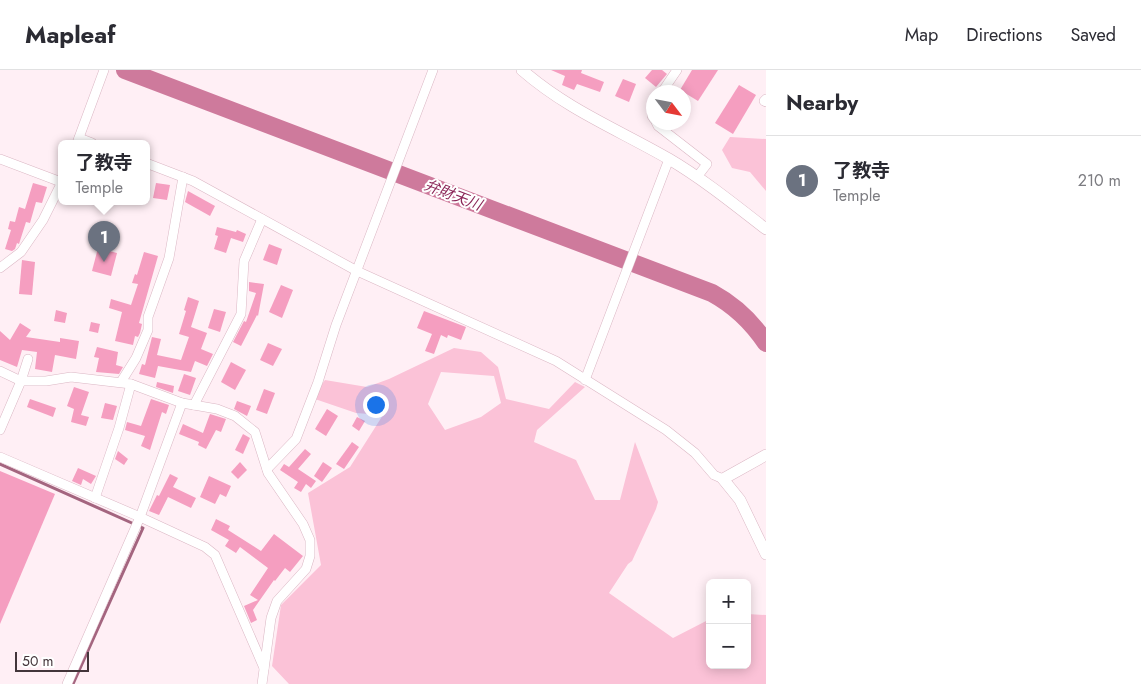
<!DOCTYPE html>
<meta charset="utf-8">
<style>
:root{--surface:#fff;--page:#f2f2f3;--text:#2b2b33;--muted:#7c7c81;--line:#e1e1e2;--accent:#2e777e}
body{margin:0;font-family:Jost,"Noto Sans JP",sans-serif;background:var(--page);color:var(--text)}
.controls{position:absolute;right:15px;bottom:15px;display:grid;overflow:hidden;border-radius:8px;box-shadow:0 2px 12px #0003}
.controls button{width:45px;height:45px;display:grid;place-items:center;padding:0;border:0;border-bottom:1px solid var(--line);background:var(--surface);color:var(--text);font:25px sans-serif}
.compass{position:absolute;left:646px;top:15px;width:45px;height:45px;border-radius:50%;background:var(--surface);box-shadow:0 2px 12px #0003;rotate:122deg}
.scale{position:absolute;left:15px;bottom:12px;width:74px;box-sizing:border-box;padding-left:5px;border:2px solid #43353a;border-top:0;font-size:14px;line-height:18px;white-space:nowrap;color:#43353a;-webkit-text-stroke:4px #fff;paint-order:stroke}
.you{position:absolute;left:375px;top:334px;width:18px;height:18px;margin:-12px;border:4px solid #fff;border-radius:50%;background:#1a73e8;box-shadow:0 0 0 8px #1a73e833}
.badge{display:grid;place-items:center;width:32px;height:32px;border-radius:50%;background:var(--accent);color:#fff;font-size:16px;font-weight:700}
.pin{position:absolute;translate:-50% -41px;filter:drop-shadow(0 1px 2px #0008)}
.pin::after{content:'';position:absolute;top:26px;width:18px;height:15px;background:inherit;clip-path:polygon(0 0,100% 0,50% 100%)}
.popup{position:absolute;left:58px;top:70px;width:92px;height:65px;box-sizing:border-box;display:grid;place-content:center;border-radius:8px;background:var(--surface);filter:drop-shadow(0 1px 4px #0005);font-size:16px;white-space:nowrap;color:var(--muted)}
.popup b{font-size:19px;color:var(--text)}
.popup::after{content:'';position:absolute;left:50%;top:100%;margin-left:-10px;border:10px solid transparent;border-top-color:var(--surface)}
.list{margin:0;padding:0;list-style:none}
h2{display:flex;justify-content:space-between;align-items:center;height:65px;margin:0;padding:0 20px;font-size:21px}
h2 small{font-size:16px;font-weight:400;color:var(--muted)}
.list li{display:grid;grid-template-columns:32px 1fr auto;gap:15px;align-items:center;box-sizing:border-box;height:90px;padding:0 20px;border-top:1px solid var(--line)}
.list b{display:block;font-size:19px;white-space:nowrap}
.list p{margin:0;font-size:16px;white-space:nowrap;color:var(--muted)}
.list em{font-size:16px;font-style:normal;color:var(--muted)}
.map{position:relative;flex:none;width:766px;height:614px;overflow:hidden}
header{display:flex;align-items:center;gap:30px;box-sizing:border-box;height:70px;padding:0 25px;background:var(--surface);border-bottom:1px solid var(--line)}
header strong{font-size:24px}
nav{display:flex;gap:28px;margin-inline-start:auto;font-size:18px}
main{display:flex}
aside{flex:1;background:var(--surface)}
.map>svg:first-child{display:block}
.green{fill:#fbc2d7;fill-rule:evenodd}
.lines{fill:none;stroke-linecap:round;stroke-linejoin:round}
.stream{stroke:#a4657f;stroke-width:3}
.river{stroke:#ce7a9c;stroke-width:18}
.building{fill:#f59ec0}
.minor-casing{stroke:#dbb7c4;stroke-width:10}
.tertiary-casing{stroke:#dbb7c4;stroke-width:12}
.minor{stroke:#fff;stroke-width:9}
.tertiary{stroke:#fff;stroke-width:11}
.labels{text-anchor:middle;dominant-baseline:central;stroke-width:4;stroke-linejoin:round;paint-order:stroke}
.water-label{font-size:15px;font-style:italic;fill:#8b2758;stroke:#fff}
</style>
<header>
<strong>Mapleaf</strong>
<nav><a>Map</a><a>Directions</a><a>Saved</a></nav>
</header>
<main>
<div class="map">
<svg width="766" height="614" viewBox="0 0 766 614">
<rect width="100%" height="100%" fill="#ffeff5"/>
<!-- green -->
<g class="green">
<polygon points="730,67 766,69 766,121 750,102 732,98 722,80"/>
<path d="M454 278 481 282 498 297 506 329 549 339 575 312 585 317 537 360 534 372 576 390 595 430H620L635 372 658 432 656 439 632 491 628 494 609 523 673 568 710 549V595H747V544L766 545V614H289L272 596 281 535 321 495 308 423 350 397 383 345 356 343 312 328 325 310 367 317 389 309ZM441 302 494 306 501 333 481 347 445 360 428 334Z"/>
</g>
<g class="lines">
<!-- stream -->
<polyline class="stream" points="0,394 143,458 73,614"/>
<!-- river -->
<path class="river" d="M125 0 712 223C734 235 752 252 766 273"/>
</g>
<!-- building -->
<g class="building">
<polygon points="551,0 582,0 581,3 604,12 600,22 577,14 574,20 562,15 565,6"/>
<polygon points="652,0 662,0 667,4 656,17 645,8"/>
<polygon points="692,0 718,0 698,31 680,20"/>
<polygon points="623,9 636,14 629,32 615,26"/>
<polygon points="739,15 756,25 733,64 715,53"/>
<polygon points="33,113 47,117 42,133 36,132 30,153 26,152 19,174 17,173 15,179 12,181 5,179 11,160 8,159 10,151 15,152 19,137 25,139"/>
<polygon points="156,113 170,115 167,130 153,128"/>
<polygon points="188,121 215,136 210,146 185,132"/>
<polygon points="217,157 236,162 237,160 246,164 243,172 231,168 226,183 214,179 218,166 215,165"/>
<polygon points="269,174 282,179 277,195 263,190"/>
<polygon points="98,178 117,183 111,206 92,201"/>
<polygon points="144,182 158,186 139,253 142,254 140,263 138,267 135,266 133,275 115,271 122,242 109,238 111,229 131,235 138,214 132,213 135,204 137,205"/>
<polygon points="22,190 35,192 32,225 19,224"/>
<polygon points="249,212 264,214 258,246 257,245 241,276 233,272 244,251 246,252 256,223 249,221"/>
<polygon points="281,215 293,220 282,248 269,242"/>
<polygon points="188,227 199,231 191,257 207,263 201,279 213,284 207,296 195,291 191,302 158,296 155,308 139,304 142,294 145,295 152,267 161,269 157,285 181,290 189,267 179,264 186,241 184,240"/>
<polygon points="214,239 226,242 220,262 208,258"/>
<polygon points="56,240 67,243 65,253 54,251"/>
<polygon points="424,241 466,257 461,270 448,265 447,268 441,265 434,284 425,281 432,264 417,258"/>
<polygon points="91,252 100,254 98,263 89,261"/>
<polygon points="20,253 31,260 26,267 60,272 60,268 79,271 76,289 55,285 52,302 35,299 37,282 22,280 17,297 0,290 0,261 10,270"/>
<polygon points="268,273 282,279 273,296 260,290"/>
<polygon points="97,277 118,282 116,295 123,297 119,304 96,302 99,288 94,287"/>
<polygon points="231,292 246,300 235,320 221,312"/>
<polygon points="184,304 196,308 190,325 178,321"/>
<polygon points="157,312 174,316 173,323 156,317"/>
<polygon points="74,317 89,322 81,345 89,347 86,356 71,352 74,339 67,336"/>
<polygon points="264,319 275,323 267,344 256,340"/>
<polygon points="30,329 56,338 53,347 27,337"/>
<polygon points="151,329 169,335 166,344 162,342 150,380 141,376 145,366 125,360 127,352 141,356"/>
<polygon points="237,331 251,336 247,346 234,339"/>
<polygon points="105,333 117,336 113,350 101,348"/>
<polygon points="327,339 338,346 326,366 315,359"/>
<polygon points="210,344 226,349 221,362 216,360 206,379 198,375 199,372 179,364 183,354 203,363"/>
<polygon points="357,347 365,351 359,361 352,356"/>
<polygon points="243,364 250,368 243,384 235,380"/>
<polygon points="352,372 359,377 344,399 336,394"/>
<polygon points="305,379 311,384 298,399 316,411 311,418 306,414 301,422 294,418 298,412 280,400 284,394 289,397"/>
<polygon points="118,381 128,389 124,395 115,389"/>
<polygon points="240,392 247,400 238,409 231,402"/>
<polygon points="323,392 332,398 322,412 314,406"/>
<polygon points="78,398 96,406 91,414 83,409 81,415 72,411"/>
<polygon points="0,401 55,424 0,554"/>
<polygon points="170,404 178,408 173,417 196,428 191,438 168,427 159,445 149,441 157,425 159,426"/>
<polygon points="209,406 231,416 226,427 220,424 215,434 200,427"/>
<polygon points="216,449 230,456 228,460 261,481 274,464 303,486 290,502 285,498 275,511 274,510 253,540 257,550 251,553 244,536 258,530 250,525 268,498 240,477 236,483 225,476 229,470 211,460"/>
</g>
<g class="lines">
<!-- minor casing -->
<g class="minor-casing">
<g id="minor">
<polyline points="662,22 677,0"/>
<polyline points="766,29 764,31 766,32"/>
<polyline points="654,39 652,46 654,49"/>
<polyline points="656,52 658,56 707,94 697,107"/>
<polyline points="79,68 92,73"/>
<polyline points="77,73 104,0"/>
<polyline points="0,89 61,112"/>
<polyline points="146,93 193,111 357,201 556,291 666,360 695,383 714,405 723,409"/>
<polyline points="0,198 21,182 43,150 62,112"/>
<polyline points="0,301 21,311 46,311 71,307 131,314 182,333 217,339 235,346 255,362 268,403 303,454 310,470 310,486 306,499 277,531 271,548 262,614"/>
<polyline points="585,310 669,89"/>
<polyline points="121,312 136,288 148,260 148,247 169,188 183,107"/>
<polyline points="194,335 241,244 244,191 262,149"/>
<polyline points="0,360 21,311 28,289"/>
<polyline points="0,387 140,447 205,477 215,485 264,598"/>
<polyline points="267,399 296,369 318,312 336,255 433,0"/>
<polyline points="95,428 119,358 131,314"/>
<polyline points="67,614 140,447 182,333"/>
</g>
</g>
<!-- tertiary casing -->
<g class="tertiary-casing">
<g id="tertiary">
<path d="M522 0C568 40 617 59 669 89 703 109 735 135 766 159"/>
<polyline points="766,385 723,409 740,430 766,484"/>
</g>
</g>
<!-- minor -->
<use href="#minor" class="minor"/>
<!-- tertiary -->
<use href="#tertiary" class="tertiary"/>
</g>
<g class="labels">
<!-- water labels -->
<g class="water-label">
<text transform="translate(453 125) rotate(21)">弁財天川</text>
</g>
</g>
</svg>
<div class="controls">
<button>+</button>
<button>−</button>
</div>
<svg class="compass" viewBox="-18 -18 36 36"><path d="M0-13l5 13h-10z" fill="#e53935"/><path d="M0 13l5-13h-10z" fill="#7c7c81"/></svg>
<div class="scale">50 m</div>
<div class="you"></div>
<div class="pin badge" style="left:104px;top:192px;background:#6b7280">1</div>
<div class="popup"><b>了教寺</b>Temple</div>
</div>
<aside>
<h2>Nearby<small></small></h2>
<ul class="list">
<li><span class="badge" style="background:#6b7280">1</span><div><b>了教寺</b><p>Temple</p></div><em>210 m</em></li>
</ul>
</aside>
</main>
